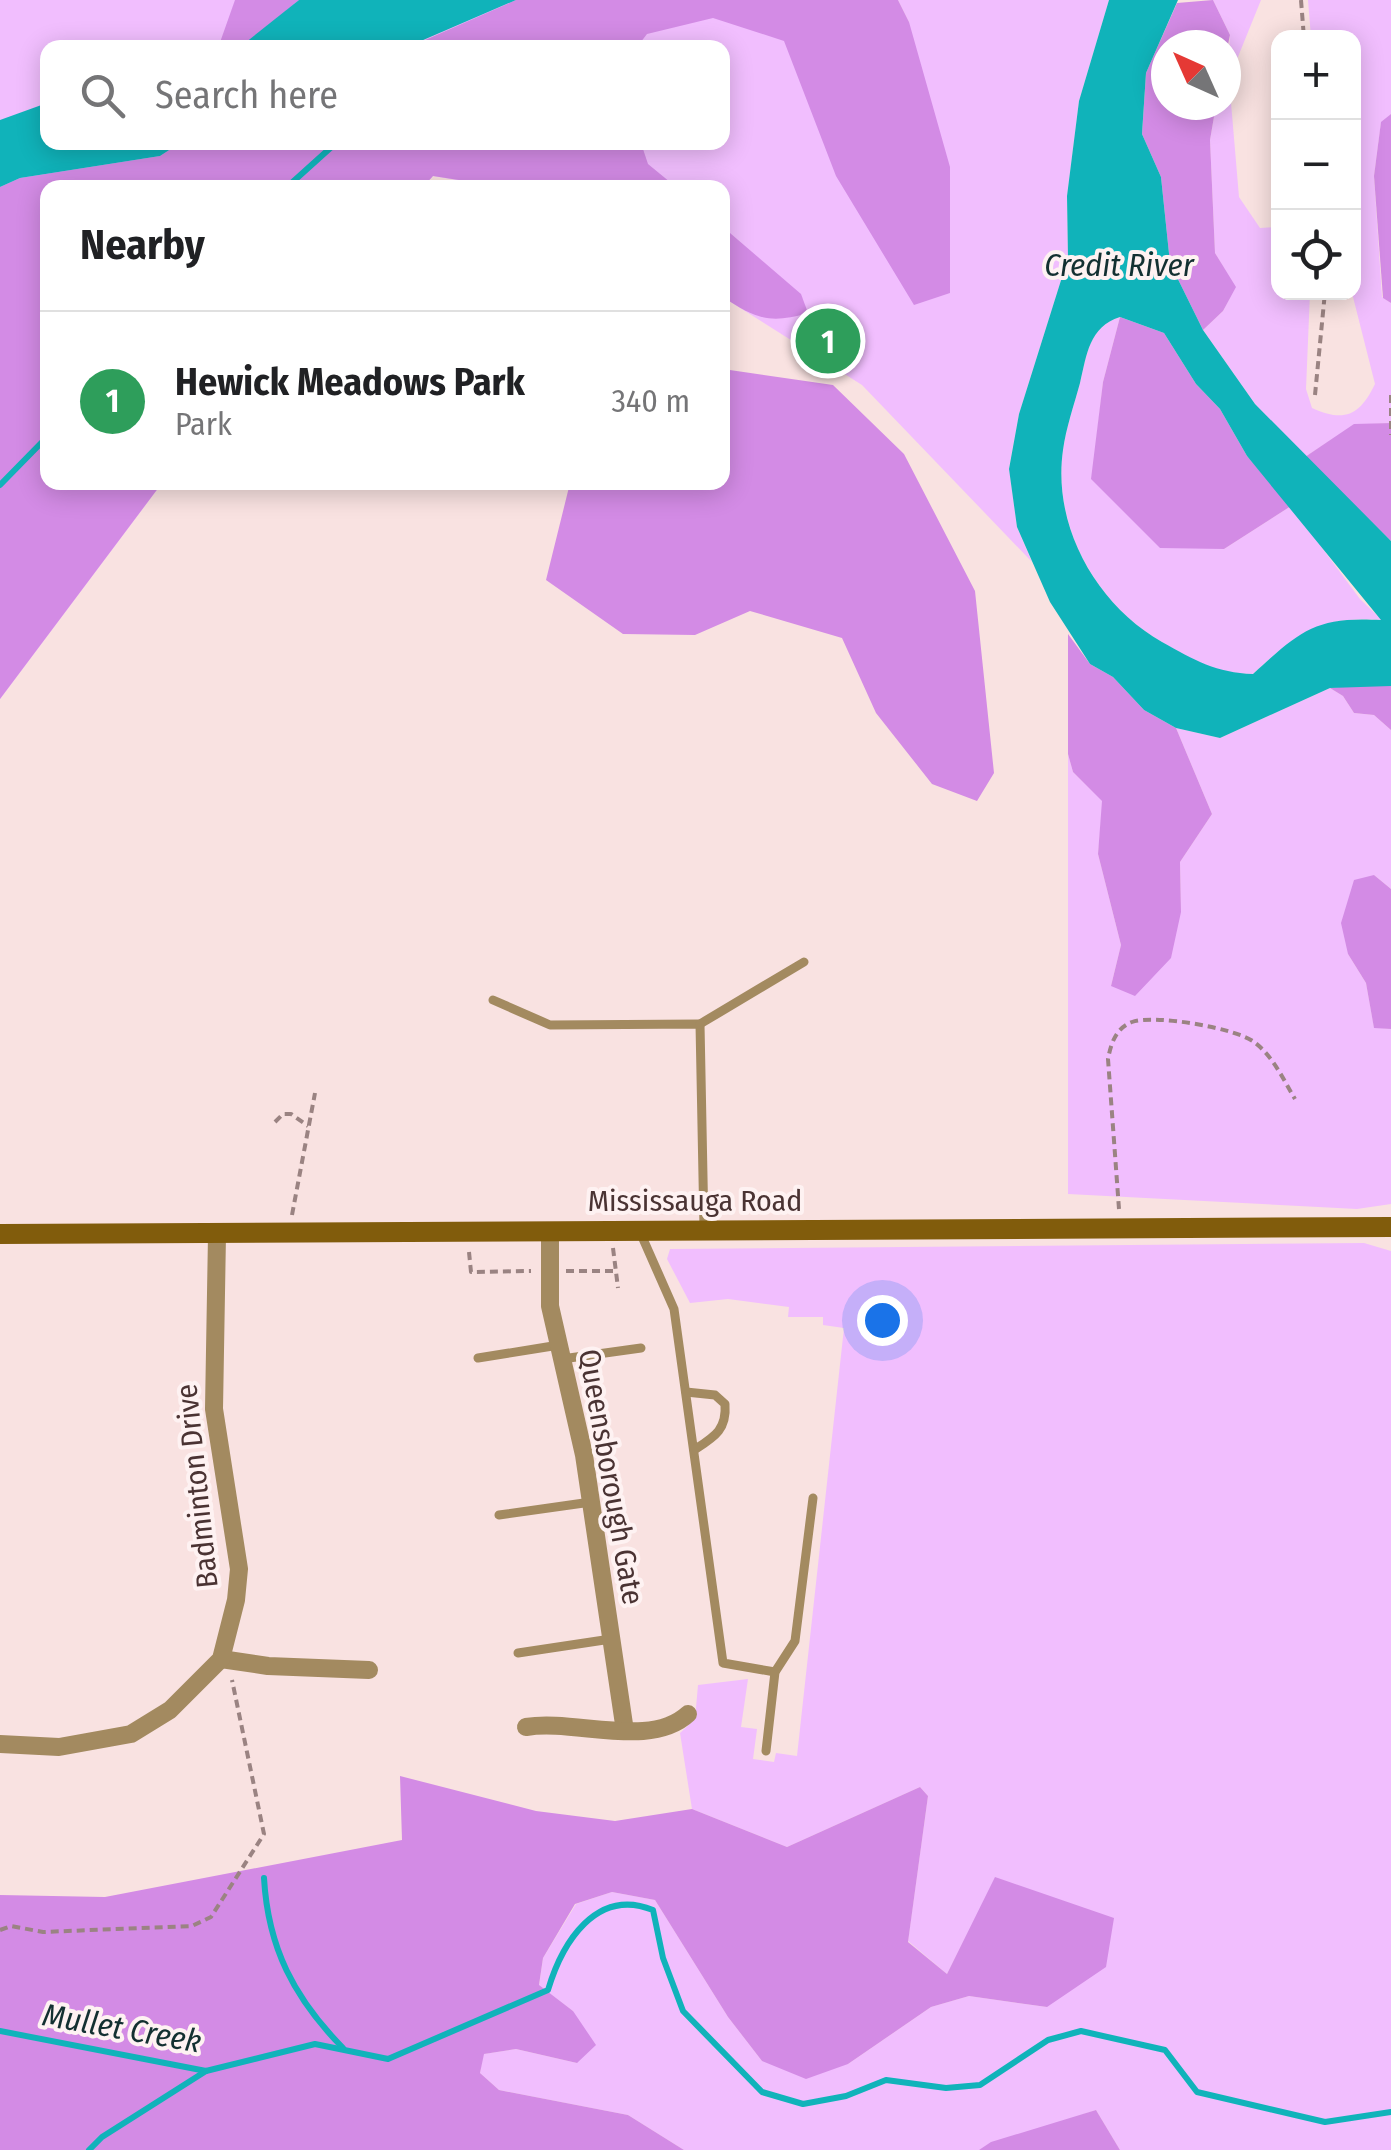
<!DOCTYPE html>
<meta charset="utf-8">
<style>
:root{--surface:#fff;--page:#f6f6f6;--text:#202124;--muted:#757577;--line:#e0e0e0;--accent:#ea580c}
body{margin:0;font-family:"Fira Sans Condensed",sans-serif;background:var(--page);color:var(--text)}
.controls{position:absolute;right:30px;top:30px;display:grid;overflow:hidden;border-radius:20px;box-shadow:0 5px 25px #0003}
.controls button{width:90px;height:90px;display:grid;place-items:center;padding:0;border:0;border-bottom:2px solid var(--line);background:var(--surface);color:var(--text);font:50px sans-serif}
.compass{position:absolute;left:1151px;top:30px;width:90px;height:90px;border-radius:50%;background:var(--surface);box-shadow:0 5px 25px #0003;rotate:315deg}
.you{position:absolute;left:882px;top:1320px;width:35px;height:35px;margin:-25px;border:8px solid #fff;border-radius:50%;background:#1a73e8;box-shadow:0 0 0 15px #1a73e833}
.badge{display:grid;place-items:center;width:65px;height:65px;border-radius:50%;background:var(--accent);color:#fff;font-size:32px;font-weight:700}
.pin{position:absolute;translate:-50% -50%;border:5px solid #fff;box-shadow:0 2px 10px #0006}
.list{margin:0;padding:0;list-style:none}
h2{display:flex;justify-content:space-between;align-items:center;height:130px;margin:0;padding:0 40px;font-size:42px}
h2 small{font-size:32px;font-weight:400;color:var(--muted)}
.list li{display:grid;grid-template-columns:65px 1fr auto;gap:30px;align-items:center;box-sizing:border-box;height:180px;padding:0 40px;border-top:2px solid var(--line)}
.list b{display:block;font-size:38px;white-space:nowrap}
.list p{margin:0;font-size:32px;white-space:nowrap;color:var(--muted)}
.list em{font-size:32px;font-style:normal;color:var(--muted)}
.icon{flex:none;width:55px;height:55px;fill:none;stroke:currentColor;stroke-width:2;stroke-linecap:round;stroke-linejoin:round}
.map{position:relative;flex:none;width:1391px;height:2150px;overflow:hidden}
.search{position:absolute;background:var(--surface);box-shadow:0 5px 25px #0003;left:40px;top:40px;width:690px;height:110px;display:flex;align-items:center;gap:25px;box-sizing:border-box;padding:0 35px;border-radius:20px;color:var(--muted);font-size:38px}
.panel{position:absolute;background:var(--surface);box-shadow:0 5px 25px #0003;left:40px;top:180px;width:690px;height:310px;border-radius:20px}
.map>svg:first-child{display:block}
.green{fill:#f1befe;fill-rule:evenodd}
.forest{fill:#d38be5}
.water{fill:#10b3ba;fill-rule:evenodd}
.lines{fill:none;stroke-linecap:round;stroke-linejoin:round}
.stream{stroke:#10b3ba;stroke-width:6}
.path{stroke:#9a8382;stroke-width:4;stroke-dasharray:8 5;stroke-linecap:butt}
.lane{stroke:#a38a60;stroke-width:9}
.street{stroke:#a38a60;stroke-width:18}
.secondary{stroke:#815c0c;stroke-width:20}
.labels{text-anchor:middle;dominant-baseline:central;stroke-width:8;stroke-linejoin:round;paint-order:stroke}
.street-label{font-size:30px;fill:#4a3333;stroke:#fef2f2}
.water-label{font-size:32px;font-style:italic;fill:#133031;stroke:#fef2f2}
</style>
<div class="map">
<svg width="1391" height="2150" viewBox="0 0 1391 2150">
<rect width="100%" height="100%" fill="#f9e2e1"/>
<!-- green -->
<g class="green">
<path d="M0 0H868L909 22 898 0H1109L1079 101 1067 196 1068 258 1019 414 1009 468 1017 527 1032 562 862 385 723 297 722 188H504L433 176 422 188H48V482L162 483 0 699ZM48 48H722V142H48Z"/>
<path d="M1213 0H1261L1229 79 1239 197 1260 228 1278 227V292L1310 293 1306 389 1312 408C1345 423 1360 415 1375 384L1352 293 1354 38 1311 37 1308 0H1391V114L1381 123 1374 176 1382 297 1391 303V423L1354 425 1305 457 1255 404 1203 330 1223 311 1235 287 1215 253 1210 140 1216 105H1226L1230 35Z"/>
<path d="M1120 317 1103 382 1092 479 1224 549 1291 506 1360 599 1382 620C1321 615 1296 634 1253 674 1214 673 1196 662 1162 642 1097 605 1052 526 1063 450 1066 428 1074 405 1080 383 1087 354 1089 327 1120 317Z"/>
<polygon points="1330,688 1343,696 1354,713 1374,715 1391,730 1391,889 1374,875 1348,954 1366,983 1374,1027 1391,1029 1391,1204 1357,1209 1068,1194 1068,754 1073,772 1103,801 1098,854 1121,945 1111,986 1181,912 1180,862 1212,814 1176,728 1220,738"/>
<polygon points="1364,1243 1391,1251 1391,2150 1120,2150 1096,2110 979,2150 684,2150 628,2115 499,2090 480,2073 483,2054 516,2049 577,2063 573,2011 539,1986 543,1958 576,1904 612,1892 655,1900 728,2017 762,2061 848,2064 931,2007 969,1996 1047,2007 996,1877 947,1974 908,1941 928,1796 920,1787 787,1847 692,1809 680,1733 695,1719 698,1685 748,1679 741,1727 757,1729 753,1759 774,1762 776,1753 797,1756 844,1328 823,1325 823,1317 788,1317 789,1307 728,1299 690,1303 667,1259 670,1249"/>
</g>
<!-- forest -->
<g class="forest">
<polygon points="235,0 299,0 247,44 218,48"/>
<polygon points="516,0 898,0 909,22 950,167 950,293 914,305 836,176 784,41 713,18 647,34 637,47 407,48"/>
<polygon points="1213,0 1230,35 1226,54 1226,45 1166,45 1166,105 1216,105 1210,140 1215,253 1236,287 1223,311 1203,330 1170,263 1161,177 1142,134 1146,73 1177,3"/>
<polygon points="1391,114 1391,303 1383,298 1374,176 1381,122"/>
<polygon points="180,143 641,143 648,164 676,187 504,187 433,176 422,188 48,188 48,482 162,483 0,699 0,187 20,178 160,156"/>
<path d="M723 227 801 294 808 313C770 324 756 319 723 297Z"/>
<polygon points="1120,317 1164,333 1196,384 1220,409 1247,456 1291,506 1224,549 1160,548 1091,479 1103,382"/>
<polygon points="723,369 833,385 904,454 975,591 994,773 977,801 932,784 876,713 842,638 750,611 695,635 623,634 546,580 570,483 722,482"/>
<polygon points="1391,423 1391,541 1305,457 1354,424"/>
<polygon points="1068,634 1090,664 1113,677 1144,710 1176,728 1212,814 1180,862 1181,912 1171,958 1135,996 1111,986 1121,945 1098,854 1102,801 1073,772 1068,754"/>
<polygon points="1379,683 1391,686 1391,730 1374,715 1354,713 1343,696 1330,688"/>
<polygon points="1374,875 1391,889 1391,1029 1374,1028 1366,983 1348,954 1341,923 1354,880"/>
<polygon points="400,1776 536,1811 615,1821 692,1809 787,1847 920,1787 928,1796 908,1942 947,1974 995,1877 1114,1918 1106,1967 1047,2007 969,1996 931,2007 848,2064 806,2079 762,2061 728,2017 655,1900 612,1892 575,1904 543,1958 539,1985 573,2011 596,2045 577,2063 516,2049 484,2054 480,2073 499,2090 628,2115 684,2150 0,2150 0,1895 105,1897 402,1840"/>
<polygon points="1096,2110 1120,2150 979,2150 991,2142"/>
</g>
<!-- water -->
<g class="water">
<polygon points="299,0 516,0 407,47 240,47"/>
<path d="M1109 0H1178L1146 73 1142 134 1161 177 1170 263 1203 330 1255 404 1391 541V686L1330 688 1220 738 1176 728 1144 710 1113 677 1090 664 1050 602 1017 527 1009 469 1019 414 1068 258 1067 196 1079 101ZM1120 317 1164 333 1196 384 1220 409 1247 456 1381 620C1315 616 1300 631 1253 674 1217 673 1194 660 1162 642 1097 605 1052 527 1063 450 1066 428 1074 405 1080 383 1087 354 1089 327 1120 317Z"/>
<polygon points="47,103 48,142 180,143 160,156 20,178 0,187 0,120"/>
</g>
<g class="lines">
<!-- stream -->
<g class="stream">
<polyline points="286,188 337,142"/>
<polyline points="0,485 48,436"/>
<path d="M264 1878C268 1948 294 1998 343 2048"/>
<path d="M0 2031 206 2071 315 2044 388 2059 548 1990C562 1943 596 1887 653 1910L663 1958 683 2011 762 2092 803 2104 846 2096 886 2080 946 2088 980 2085 1048 2040 1081 2031 1165 2050 1197 2092 1325 2122 1391 2112"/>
<polyline points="89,2150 102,2137 206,2071"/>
</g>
<!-- path -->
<g class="path">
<polyline points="1301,0 1304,38"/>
<polyline points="1315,395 1325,292"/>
<polyline points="1391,395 1391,435"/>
<polyline points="275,1122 283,1114 291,1114 308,1126"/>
<path d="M1119 1209 1108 1059C1111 1043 1116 1028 1132 1022 1154 1014 1236 1028 1254 1042 1273 1056 1283 1079 1295 1099"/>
<polyline points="292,1215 315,1093"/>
<polyline points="613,1248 618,1288"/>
<polyline points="469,1252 471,1272 531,1271"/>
<polyline points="566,1271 616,1271"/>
<polyline points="0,1930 11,1926 43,1932 192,1926 211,1917 264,1834 232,1680"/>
</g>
<!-- lane -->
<g class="lane">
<polyline points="493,1000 550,1025 700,1024 704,1228"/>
<polyline points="700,1024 804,962"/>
<polyline points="640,1232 674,1309 723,1663 775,1672"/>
<polyline points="478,1358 559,1345"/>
<polyline points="562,1359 641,1348"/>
<path d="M686 1392 715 1395 725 1404C727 1430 714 1437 694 1450"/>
<polyline points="499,1515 591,1502"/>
<polyline points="518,1653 611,1639"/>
<polyline points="766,1751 775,1672 795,1641 813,1498"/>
</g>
<!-- street -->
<g class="street">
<polyline points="550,1232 550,1306 584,1455 625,1731"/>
<polyline points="221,1659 268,1666 369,1670"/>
<path d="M526 1727C576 1719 650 1749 688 1714"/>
<polyline points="0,1744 59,1747 131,1734 170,1710 221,1659 236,1600 239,1569 214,1409 217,1235"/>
</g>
<!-- secondary -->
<polyline class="secondary" points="0,1234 1391,1227"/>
</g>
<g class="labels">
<!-- street labels -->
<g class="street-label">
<text x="695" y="1201">Mississauga Road</text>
<text transform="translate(611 1477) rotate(80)">Queensborough Gate</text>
<text transform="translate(197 1486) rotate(-96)">Badminton Drive</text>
</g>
<!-- water labels -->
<g class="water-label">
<text x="1119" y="265">Credit River</text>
<text transform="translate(122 2028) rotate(10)">Mullet Creek</text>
</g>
</g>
</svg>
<div class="controls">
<button>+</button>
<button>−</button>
<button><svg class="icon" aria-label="locate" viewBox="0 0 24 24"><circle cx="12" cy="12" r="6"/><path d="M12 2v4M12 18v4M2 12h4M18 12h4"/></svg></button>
</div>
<svg class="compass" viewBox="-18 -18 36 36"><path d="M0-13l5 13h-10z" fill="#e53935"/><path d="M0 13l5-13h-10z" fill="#757577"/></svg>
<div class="you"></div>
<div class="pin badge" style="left:828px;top:341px;background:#2e9e5b">1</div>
<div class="search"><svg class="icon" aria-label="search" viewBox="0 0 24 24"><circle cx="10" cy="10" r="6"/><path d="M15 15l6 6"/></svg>Search here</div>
<section class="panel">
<h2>Nearby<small></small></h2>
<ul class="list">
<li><span class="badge" style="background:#2e9e5b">1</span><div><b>Hewick Meadows Park</b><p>Park</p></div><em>340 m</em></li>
</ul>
</section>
</div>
